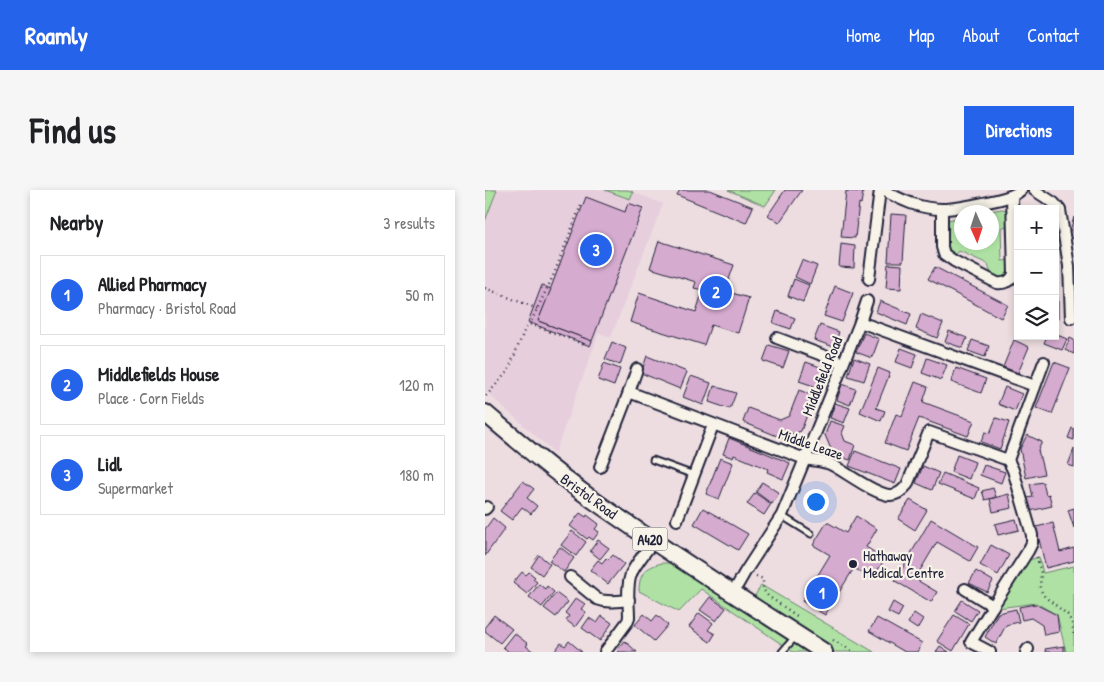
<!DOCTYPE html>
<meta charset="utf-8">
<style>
:root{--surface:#fff;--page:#f6f6f6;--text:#202124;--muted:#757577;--line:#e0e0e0;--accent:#2563eb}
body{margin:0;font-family:"Patrick Hand",sans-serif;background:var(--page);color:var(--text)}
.controls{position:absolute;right:15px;top:15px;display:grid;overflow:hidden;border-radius:0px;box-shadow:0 2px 8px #0003}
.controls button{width:45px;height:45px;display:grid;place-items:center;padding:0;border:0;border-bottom:1px solid var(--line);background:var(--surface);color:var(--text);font:25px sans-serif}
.compass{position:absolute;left:469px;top:15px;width:45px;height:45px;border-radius:50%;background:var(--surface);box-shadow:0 2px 8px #0003;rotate:177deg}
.you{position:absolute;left:330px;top:311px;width:18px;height:18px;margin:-12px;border:4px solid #fff;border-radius:50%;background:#1a73e8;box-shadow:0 0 0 8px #1a73e833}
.badge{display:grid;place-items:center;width:32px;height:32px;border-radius:50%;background:var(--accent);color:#fff;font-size:16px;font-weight:700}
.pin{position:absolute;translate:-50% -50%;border:2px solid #fff;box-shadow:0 1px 5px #0006}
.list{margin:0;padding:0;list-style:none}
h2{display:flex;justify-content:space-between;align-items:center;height:65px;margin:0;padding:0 20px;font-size:21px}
h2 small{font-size:16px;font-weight:400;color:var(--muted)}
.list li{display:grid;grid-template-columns:32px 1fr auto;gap:15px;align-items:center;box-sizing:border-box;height:80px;margin:0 10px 10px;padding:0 10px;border:1px solid var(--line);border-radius:0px}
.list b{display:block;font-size:19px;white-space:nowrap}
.list p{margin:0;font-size:16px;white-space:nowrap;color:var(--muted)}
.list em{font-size:16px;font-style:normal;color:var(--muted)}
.icon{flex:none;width:28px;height:28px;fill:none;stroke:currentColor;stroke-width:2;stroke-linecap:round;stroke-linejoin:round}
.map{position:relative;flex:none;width:589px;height:462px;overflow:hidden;border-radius:0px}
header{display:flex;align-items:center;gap:30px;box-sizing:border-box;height:70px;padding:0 25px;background:var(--accent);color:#fff}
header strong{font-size:24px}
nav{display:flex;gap:28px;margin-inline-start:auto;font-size:18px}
.intro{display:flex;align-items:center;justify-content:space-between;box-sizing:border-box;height:120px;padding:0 30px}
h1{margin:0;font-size:35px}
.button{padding:12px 22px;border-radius:0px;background:var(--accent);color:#fff;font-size:18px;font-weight:700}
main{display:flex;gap:30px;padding:0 30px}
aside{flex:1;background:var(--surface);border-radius:0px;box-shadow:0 2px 8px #0003}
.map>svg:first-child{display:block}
.built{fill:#e6cedc}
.green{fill:#aee1a3;stroke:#68826f}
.building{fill:#d6abd0;stroke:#22223b}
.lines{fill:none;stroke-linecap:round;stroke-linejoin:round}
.lane-casing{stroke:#22223b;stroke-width:9}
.street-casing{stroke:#22223b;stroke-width:14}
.primary-casing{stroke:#22223b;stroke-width:20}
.path{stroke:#22223b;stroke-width:2.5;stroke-dasharray:1 4;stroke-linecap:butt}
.lane{stroke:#f7f3e8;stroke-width:5}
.street{stroke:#f7f3e8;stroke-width:10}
.primary{stroke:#f7f3e8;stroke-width:16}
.poi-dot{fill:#22223b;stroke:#f7f3e8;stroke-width:2}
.labels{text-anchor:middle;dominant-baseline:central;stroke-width:4.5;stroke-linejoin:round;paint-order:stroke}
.shield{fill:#f7f3e8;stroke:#62616f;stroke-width:1}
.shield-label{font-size:14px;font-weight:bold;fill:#22223b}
.street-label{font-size:15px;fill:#22223b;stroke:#f7f3e8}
.poi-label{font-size:15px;fill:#22223b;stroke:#f7f3e8;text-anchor:start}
</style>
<header>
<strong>Roamly</strong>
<nav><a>Home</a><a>Map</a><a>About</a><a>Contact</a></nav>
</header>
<div class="intro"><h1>Find us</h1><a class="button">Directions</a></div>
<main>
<aside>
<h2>Nearby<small>3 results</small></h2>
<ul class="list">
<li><span class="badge">1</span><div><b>Allied Pharmacy</b><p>Pharmacy · Bristol Road</p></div><em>50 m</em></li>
<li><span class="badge">2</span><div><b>Middlefields House</b><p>Place · Corn Fields</p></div><em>120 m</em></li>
<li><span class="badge">3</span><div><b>Lidl</b><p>Supermarket</p></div><em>180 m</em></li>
</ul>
</aside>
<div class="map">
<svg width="589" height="462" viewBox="0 0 589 462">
<rect width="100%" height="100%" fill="#eddde1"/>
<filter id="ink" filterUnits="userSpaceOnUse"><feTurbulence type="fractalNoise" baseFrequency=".02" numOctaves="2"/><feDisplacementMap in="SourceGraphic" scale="10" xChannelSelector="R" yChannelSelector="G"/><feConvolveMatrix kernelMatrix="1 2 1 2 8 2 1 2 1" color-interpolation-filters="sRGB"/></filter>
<g filter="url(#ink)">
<!-- built -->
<polygon class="built" points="0,0 143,0 178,14 126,147 114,143 70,263 0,201"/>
<!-- green -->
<g class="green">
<polygon points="0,0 12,0 0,31"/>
<polygon points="120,0 143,0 148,2 145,9"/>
<polygon points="243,0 291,0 280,16"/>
<polygon points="517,19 522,20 524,24 524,35 516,38 517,71 526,70 524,85 520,88 512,88 506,84 503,74 474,61 470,66 465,63 463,61 463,30 476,27 477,52 507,52 507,22 499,22"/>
<polygon points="554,367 558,383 589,376 589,462 581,462 572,425 551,413 513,418 544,370"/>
<path d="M177 373H186L262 420 276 395 389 462H308L216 399 194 422 154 401C154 383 161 377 177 373Z"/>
</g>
<!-- building -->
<g class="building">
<polygon points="195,0 225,0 268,17 261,33 192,5"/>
<polygon points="300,0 317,0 294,33 283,25"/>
<polygon points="361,1 378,2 376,14 374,13 370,48 356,47"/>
<polygon points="101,7 140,22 143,13 158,18 107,151 53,131"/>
<polygon points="406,24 421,25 418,72 403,72"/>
<polygon points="589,27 589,49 583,48"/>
<polygon points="174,51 249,75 240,101 264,108 253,143 226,135 219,155 145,132 154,103 211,122 218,100 209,98 211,92 165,78"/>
<polygon points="356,54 370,56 369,78 354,77"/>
<polygon points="317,70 332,76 325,94 310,87"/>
<polygon points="403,74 417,75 416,99 401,98"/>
<polygon points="450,77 523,115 516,128 443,89"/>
<polygon points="309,89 324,95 318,112 303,106"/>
<polygon points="57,95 66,99 53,131 107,151 105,156 43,132"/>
<polygon points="350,96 368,103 357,132 339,126"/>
<rect x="570" y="107" width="3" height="22"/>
<polygon points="395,111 426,124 422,135 391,122"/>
<polygon points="292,121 310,128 306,139 288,133"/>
<polygon points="436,124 458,133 452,148 431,139"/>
<polygon points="335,135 354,142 349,157 329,150"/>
<polygon points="464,141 482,148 478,158 460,152"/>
<polygon points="379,143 394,149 387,168 371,162"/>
<polygon points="570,144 582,149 577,160 559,153 562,146 570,146"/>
<polygon points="585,148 589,150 589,164 580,160"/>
<polygon points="487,150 504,156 500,167 483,161"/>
<polygon points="529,150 544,157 533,183 518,177"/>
<polygon points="127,152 141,158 135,175 120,169"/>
<polygon points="284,155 304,161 298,178 278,171"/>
<polygon points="416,158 432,164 427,178 411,172"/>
<polygon points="162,166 202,182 195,199 156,183"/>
<polygon points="369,168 385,174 379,191 363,186"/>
<polygon points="442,168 462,175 456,190 437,183"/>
<polygon points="321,172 338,178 332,197 314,191"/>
<polygon points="569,172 585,178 567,224 551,218"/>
<polygon points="119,173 135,179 129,196 113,190"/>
<polygon points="393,178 405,183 391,218 400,221 396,231 375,222"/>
<polygon points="471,178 501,189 496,203 466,192"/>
<polygon points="206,186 226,193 218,215 198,207"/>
<polygon points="430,192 443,197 438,212 489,231 483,246 434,228 421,261 400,253 411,224 417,226"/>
<polygon points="357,194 371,199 365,215 352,210"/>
<polygon points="229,196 251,203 245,219 224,212"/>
<polygon points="520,197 537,204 530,221 513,214"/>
<polygon points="314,200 329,206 316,241 297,248 258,232 263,218 295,230 304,226"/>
<polygon points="350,213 365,218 359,233 345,228"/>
<polygon points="511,228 524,232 515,259 496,252 500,242 505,243"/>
<polygon points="345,231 360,236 357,243 360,251 370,255 365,270 348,264 340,245"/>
<polygon points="587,238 589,239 589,250 583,248"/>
<polygon points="542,245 557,252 553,260 559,284 541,288 535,259"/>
<polygon points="244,248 305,273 298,289 282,282 283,279 249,265 248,268 238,264"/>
<polygon points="589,259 589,277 583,275"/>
<polygon points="370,261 416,279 410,294 364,276"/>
<polygon points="472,265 490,272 484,289 466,282"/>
<polygon points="235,268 248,273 234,309 221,304"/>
<polygon points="499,275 520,282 516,293 495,285"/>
<polygon points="438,276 454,283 447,300 431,293"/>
<polygon points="458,283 494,298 490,309 453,294"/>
<polygon points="38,291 49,299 42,308 52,316 46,324 37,317 27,330 15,321"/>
<polygon points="277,292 294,303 287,314 271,302"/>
<polygon points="558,292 561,305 564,304 567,316 545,321 542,308 548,307 545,294"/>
<polygon points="508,298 511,307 500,310 497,301"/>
<polygon points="270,303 286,314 279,325 262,314"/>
<polygon points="524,304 527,318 508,322 505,309"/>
<polygon points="425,310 442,320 430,340 413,329"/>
<polygon points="218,318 263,344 253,360 209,334"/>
<polygon points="589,318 589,338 583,320"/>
<polygon points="95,323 101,327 102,325 114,334 110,339 114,342 108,350 104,347 102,349 85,336"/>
<polygon points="371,326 392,339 381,357 400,369 387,389 369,378 340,425 317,411 345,365 328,355 342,332 361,343"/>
<polygon points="8,328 20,338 0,366 0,339"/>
<polygon points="446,329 493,357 485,371 452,352 430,389 452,402 446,412 410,391"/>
<polygon points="531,329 534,340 513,345 510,334"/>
<polygon points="568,333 575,362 589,358 589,371 561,378 551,337"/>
<polygon points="87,341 101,352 91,366 76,355"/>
<polygon points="113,350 124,358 115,369 105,361"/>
<polygon points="506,355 524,365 513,385 495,375"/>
<polygon points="75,357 89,368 79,382 64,371"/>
<polygon points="54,365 65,374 57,385 46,377"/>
<polygon points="128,365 139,374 123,394 105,380 113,370 117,373 121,368 123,370"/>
<polygon points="491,381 508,391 502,402 484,393"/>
<polygon points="37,382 41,385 44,382 50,387 48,389 52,392 42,404 28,393"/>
<polygon points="54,394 60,399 62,396 69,402 57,417 44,407"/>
<polygon points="71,403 83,412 71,427 59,418"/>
<polygon points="225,407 241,418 231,431 215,420"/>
<polygon points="91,408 100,414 96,419 101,422 90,437 81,430 84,426 80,423"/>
<polygon points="477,410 493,420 486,431 470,421"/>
<polygon points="408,412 418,418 413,427 403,422"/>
<polygon points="550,414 572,425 574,442 559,445 557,435 546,428 537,430 534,417"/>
<polygon points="531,419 534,432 521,435 511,454 500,447 513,423"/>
<polygon points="214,423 228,433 223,440 230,444 225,452 204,437"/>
<polygon points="429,423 438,429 432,439 423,433"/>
<polygon points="159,424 167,431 172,425 183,435 169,451 150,435"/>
<polygon points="9,425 27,439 15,453 0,441 0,437"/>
<polygon points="469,425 484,434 468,461 452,451"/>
<polygon points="117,426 127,433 115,451 97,438 104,428 112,433"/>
<polygon points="392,428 437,453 432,462 420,462 384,441"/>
<polygon points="29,443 43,454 41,456 49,462 24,462 18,457"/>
<polygon points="84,451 97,462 69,462 76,453 80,456"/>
<polygon points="140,451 152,462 134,462 132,460"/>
<polygon points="455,456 464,462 451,462"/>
<polygon points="579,456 579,462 561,462 560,459"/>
</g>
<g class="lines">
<!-- lane casing -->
<g class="lane-casing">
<g id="lane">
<polyline points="168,270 209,285"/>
<polyline points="297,326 326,344"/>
<polyline points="297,462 310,447"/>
</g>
</g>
<!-- street casing -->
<g class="street-casing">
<g id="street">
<path d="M398 0C416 10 435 19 457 19 472 19 488 15 503 12 514 9 527 8 536 0"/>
<polyline points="549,0 569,13 575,20 584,76 586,128"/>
<path d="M457 19V57L459 64 469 71 512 93C519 94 526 91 529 84L527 6"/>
<polyline points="384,89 395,0"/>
<polyline points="375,132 550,196"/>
<polyline points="292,148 358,173"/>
<polyline points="144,202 152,179"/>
<path d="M115 277 144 202 320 269C329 271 340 271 347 275 361 282 392 306 406 305 413 305 418 300 422 295L444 242 523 270"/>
<polyline points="0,319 2,317"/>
<polyline points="192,330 228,235"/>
<path d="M85 387 112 409C122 413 133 411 144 410"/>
<polyline points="480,399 508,416 543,361 547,353 547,345 528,280 523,270 559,172"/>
<polyline points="248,403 260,382 297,325 320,269 375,132 382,111"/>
<path d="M120 462 143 431 144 427C144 413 141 398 146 384 151 373 161 362 168 351"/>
<polyline points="505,462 486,452 508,416"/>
<polyline points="541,462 543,459"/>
</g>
</g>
<!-- primary casing -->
<g class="primary-casing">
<path id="primary" d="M0 223C34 252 68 281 104 307 180 361 260 411 339 462"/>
</g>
<!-- path -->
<g class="path">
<polyline points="96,15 69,84 45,134 101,155"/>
<polyline points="0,98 53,119"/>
<polyline points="1,206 23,181 40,139 45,134"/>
<polyline points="552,367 556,383 555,397 557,403 560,407 583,425 587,433 589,445"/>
<polyline points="271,386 278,389 278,399 283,406 312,426"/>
<polyline points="348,450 369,462"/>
</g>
<!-- lane -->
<use href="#lane" class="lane"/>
<!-- street -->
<use href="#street" class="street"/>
<!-- primary -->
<use href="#primary" class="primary"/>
</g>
</g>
<!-- markers -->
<circle class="poi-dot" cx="368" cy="374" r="5"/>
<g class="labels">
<!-- shield labels -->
<rect class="shield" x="147.5" y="337.5" width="35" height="23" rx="4"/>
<g class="shield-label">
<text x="165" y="349">A420</text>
</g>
<!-- street labels -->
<g class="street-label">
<text transform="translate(337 186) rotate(-68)">Middlefield Road</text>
<text transform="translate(326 254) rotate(19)">Middle Leaze</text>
<text transform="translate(104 306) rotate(36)">Bristol Road</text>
</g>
<!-- poi labels -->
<g class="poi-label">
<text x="378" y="365">Hathaway<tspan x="378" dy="17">Medical Centre</tspan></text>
</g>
</g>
</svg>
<div class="controls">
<button>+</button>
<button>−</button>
<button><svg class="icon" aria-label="layers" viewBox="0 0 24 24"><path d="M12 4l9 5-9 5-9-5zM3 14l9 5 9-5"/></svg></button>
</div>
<svg class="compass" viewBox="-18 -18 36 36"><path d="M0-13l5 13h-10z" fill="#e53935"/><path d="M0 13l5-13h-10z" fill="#757577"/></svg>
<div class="you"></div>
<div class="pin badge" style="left:337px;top:403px">1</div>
<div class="pin badge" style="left:231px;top:102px">2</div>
<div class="pin badge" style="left:111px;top:60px">3</div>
</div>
</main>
